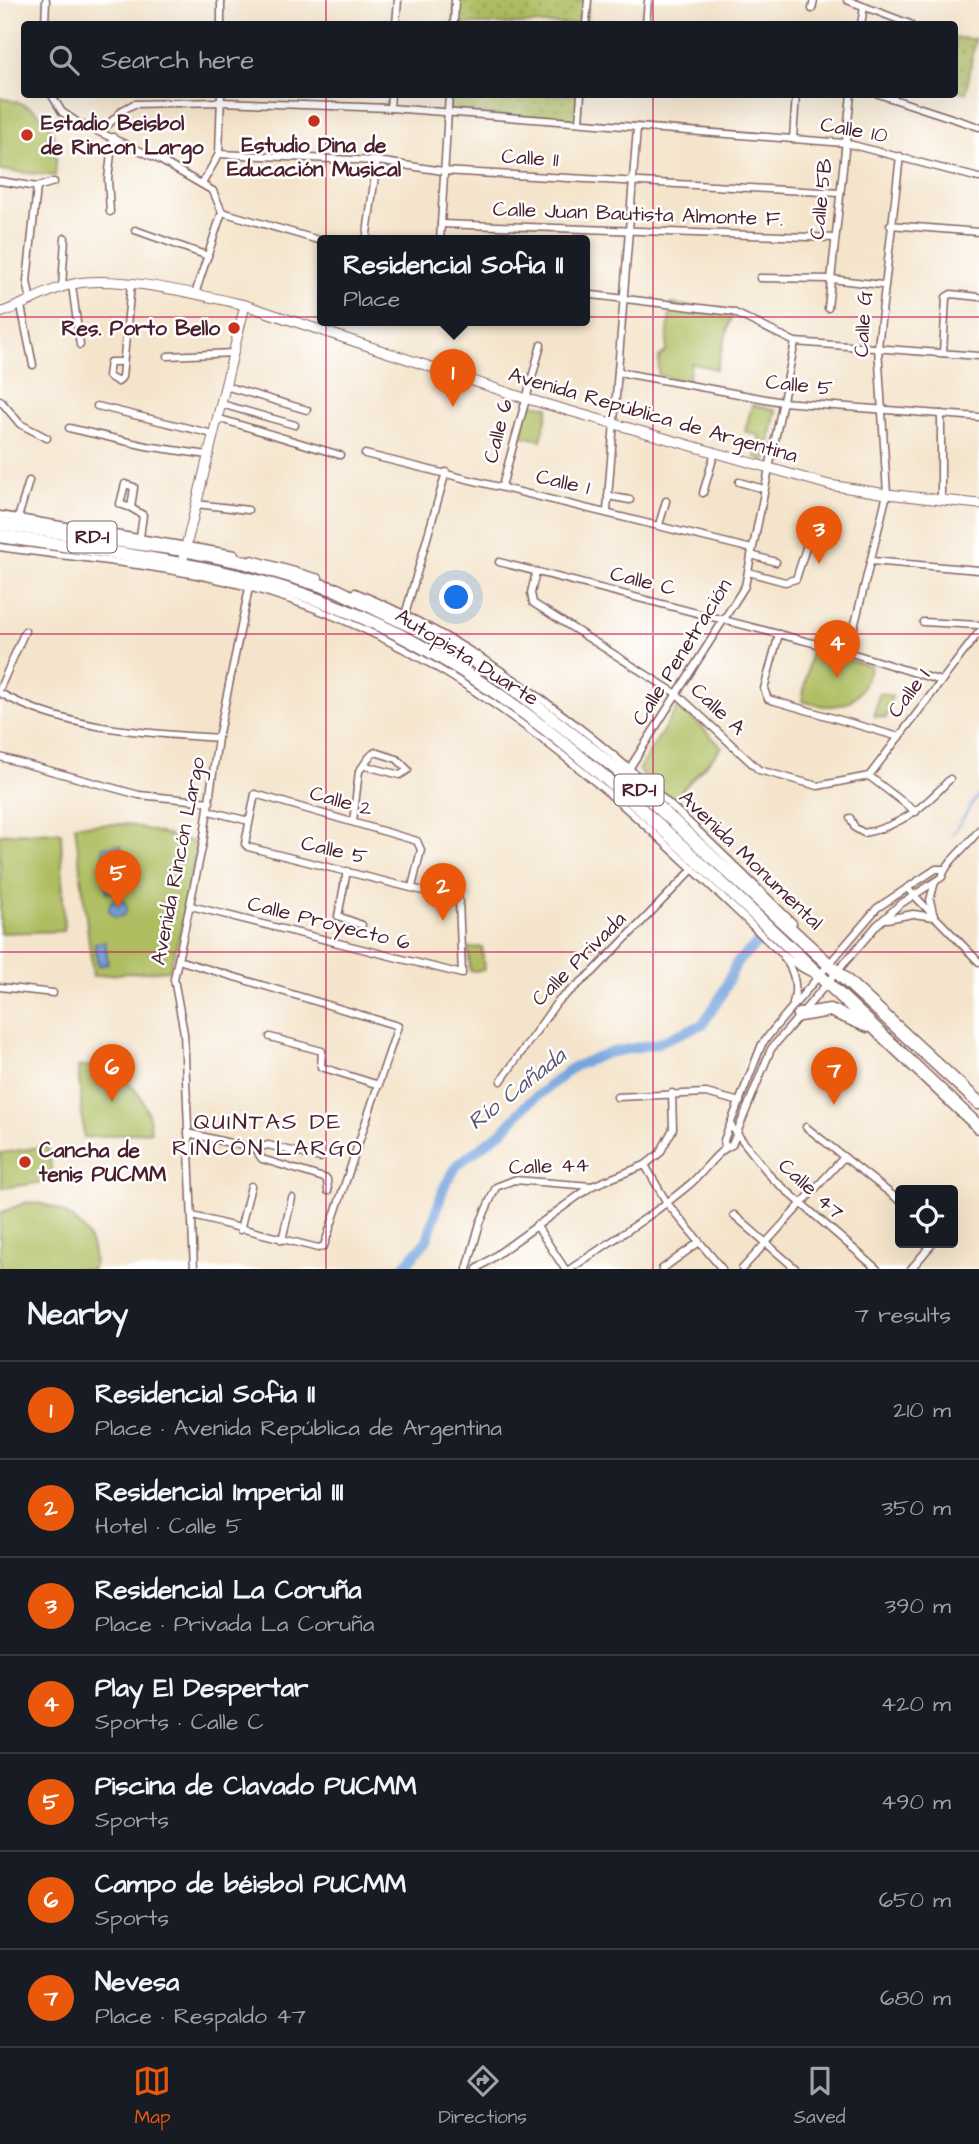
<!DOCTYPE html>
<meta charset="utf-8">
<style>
:root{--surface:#171b24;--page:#20242c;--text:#f1f3f6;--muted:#9ea1a6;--line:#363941;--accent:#ea580c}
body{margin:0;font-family:"Architects Daughter",sans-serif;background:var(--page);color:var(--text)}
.controls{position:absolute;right:21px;bottom:21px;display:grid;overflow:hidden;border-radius:7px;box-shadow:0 7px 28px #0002}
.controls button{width:63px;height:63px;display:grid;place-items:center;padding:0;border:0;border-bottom:2px solid var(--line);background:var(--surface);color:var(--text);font:35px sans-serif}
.you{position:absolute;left:457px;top:598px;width:24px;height:24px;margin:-18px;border:5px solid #fff;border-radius:50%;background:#1a73e8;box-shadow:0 0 0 10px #1a73e833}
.badge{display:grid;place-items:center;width:46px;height:46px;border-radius:50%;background:var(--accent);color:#fff;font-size:23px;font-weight:700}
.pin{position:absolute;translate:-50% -58px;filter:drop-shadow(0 2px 4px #0008)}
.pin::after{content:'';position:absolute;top:37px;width:24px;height:21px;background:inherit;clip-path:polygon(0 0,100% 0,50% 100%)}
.popup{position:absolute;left:317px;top:235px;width:273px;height:91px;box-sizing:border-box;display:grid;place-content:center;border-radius:7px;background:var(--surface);filter:drop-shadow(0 2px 5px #0005);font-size:23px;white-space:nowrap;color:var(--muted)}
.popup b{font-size:26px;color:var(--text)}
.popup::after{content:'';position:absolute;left:50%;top:100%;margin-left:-14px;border:14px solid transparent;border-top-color:var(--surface)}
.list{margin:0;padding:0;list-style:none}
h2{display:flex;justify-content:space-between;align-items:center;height:91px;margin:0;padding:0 28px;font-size:30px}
h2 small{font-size:23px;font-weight:400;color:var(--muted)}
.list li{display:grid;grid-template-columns:46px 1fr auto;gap:21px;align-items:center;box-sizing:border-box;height:98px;padding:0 28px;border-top:2px solid var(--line)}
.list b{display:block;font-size:26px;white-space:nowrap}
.list p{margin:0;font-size:23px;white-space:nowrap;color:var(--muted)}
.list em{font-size:23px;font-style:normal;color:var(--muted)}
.icon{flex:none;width:38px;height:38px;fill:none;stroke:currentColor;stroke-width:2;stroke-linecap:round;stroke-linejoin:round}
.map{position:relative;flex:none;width:979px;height:1269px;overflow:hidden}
.search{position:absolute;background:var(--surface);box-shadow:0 7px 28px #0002;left:21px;right:21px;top:21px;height:77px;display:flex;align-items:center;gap:18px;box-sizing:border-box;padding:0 24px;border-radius:7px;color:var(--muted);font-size:26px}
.sheet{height:777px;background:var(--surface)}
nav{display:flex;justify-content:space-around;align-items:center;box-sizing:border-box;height:98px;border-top:2px solid var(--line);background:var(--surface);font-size:19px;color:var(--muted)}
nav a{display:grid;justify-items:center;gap:4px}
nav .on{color:var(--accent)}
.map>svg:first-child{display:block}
.grass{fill:#adbd5f;stroke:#7c6e45;stroke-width:2}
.park{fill:url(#park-dots);stroke:#7c6e45;stroke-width:2}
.water{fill:url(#water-ripples);stroke:#606284;stroke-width:2}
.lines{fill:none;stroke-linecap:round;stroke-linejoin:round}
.stream{stroke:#75a4de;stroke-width:2}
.river{stroke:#75a4de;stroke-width:10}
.street-casing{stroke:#866463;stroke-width:9}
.secondary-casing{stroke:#866463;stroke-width:11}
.highway-casing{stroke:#866463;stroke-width:15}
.street{stroke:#fff;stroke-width:6}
.secondary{stroke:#fff;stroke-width:9}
.highway{stroke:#fff;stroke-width:12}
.grid{fill:none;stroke:#c2185b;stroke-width:2;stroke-opacity:0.55}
.poi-dot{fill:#c8321e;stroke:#fff;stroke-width:2.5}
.labels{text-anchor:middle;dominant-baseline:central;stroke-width:5;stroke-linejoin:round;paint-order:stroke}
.shield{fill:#fff;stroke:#80626b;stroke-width:2}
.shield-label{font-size:19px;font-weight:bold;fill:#4a1f2b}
.poi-label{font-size:21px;font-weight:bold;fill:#4a1f2b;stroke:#fff;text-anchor:start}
.street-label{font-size:21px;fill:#4a1f2b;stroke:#fff}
.water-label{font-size:23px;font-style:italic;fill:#5b5473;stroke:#fff}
.neighbourhood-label{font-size:23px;letter-spacing:2px;fill:#4a1f2b;stroke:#fff}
</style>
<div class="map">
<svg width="979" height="1269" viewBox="0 0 979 1269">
<defs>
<pattern id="park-dots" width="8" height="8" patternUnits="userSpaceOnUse" patternTransform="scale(1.75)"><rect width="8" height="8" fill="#adbd5f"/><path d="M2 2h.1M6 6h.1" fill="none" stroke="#8f994f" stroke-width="1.8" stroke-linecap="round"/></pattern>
<pattern id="water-ripples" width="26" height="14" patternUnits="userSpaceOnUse" patternTransform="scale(1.75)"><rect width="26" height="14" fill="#75a4de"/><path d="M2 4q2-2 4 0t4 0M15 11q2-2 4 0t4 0" fill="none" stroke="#6285b4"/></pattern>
</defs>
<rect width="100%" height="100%" fill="#fff"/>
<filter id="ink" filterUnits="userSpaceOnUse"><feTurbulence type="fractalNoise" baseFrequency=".0143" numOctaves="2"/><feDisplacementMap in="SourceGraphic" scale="14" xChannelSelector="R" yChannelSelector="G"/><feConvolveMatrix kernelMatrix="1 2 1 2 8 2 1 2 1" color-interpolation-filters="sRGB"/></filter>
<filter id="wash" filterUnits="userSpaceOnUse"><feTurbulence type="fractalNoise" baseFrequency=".00686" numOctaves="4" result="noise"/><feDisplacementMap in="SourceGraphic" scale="28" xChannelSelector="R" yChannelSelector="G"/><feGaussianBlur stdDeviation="1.57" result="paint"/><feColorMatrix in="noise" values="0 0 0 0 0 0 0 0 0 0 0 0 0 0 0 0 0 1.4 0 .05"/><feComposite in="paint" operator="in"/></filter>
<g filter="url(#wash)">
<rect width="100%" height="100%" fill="#f4e4cb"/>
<!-- grass -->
<g class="grass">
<path d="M0 98C47 106 61 129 55 176L0 170Z"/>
<polygon points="671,304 733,312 716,369 691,363 688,382 658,375 659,357 666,351"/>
<polygon points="529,403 549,407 541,440 522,436"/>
<polygon points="752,405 776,410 766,460 755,457 760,436 745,431"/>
<path d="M811 650 871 666C860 705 840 713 802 701Z"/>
<polygon points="879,693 892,696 886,718 874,716"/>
<polygon points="679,705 722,747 671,802 638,770"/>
<polygon points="127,824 197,843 179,937 169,970 93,976 75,825"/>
<polygon points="61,832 64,931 0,933 0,834"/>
<polygon points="482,947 484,970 470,971 468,948"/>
<path d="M88 1066C125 1070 148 1095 151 1131L84 1138 78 1067Z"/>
<polygon points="48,1146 53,1181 2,1188 0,1153"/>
<path d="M27 1202C63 1204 98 1229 93 1269H0V1213Z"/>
</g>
<!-- park -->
<g class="park">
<polygon points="455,0 588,0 586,24 454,24"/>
<polygon points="955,38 975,39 966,93 955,89"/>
<polygon points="449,95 581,95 579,122 448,111"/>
</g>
<!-- water -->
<g class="water">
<polygon points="121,845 126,890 107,892 103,847"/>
<circle cx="118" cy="908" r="9"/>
<polygon points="105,942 108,964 98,966 95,943"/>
</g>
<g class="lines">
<!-- stream -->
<polyline class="stream" points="952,835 979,794"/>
<!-- river -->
<polyline class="river" points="402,1269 427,1240 444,1187 458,1164 504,1130 526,1105 573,1067 607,1053 655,1044 703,1024 721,996 737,962 761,940"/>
</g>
</g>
<g filter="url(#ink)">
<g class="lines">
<!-- street casing -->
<g class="street-casing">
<g id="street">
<polyline points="221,0 221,24"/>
<polyline points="847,0 910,24"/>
<polyline points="812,9 814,0"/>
<polyline points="45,24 46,0"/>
<polyline points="396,24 398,0"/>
<polyline points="454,24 455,0"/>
<polyline points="586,24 588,0"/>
<polyline points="646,24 648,0"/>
<polyline points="861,24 864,7"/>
<polyline points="51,94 62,112 77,122 158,159 213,191 222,212 195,294"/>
<polyline points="878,94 979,127"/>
<polyline points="390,108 391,94"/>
<polyline points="579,122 581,94"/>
<polyline points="102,131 123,110 134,104 221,102 390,108 845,143 979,178"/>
<polyline points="793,139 796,94"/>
<polyline points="219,154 377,161 443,171 840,193"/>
<polyline points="0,181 37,187 54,182"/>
<polyline points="202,184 219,154 221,94"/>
<polyline points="110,212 108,179 113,137"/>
<polyline points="222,212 322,241"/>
<polyline points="441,224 835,238"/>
<polyline points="890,225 979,232"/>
<polyline points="135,230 208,256"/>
<polyline points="366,241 377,161"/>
<polyline points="440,241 449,94"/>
<polyline points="760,278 831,279 882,285"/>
<polyline points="72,285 80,345"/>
<polyline points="62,288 65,238"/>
<polyline points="584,294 733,312 795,342 979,356"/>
<polyline points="31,302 27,281 37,187"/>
<polyline points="21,306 33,365"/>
<polyline points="828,308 851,94"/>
<polyline points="943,353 946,297 951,294 979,297"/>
<polyline points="168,356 233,353"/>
<polyline points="123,362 110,362 108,376 118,382 122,377 131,285"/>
<polyline points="618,372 782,402 979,417"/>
<polyline points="225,386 307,410"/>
<polyline points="0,400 20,424 47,438"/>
<polyline points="221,404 295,425"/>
<polyline points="97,406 213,434"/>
<polyline points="217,418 340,455"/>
<polyline points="69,428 146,446 208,455"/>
<polyline points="365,454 752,549"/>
<polyline points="739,482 764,489"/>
<polyline points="502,486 541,345"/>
<polyline points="703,493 715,452"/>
<polyline points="608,496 630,500"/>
<polyline points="941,499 941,414"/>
<polyline points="196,504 248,510"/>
<polyline points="131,508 120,504 125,484 134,487 131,508 143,515 140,537"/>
<polyline points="607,511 637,128"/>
<polyline points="0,515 235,554"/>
<polyline points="18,518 29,481"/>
<polyline points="659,525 666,501"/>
<path d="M0 547C75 558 151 564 225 581 373 616 491 693 606 791 651 829 695 871 738 912 761 933 783 960 811 973"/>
<polyline points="751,555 776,562"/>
<polyline points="252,559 319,578"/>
<polyline points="871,561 979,570"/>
<polyline points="499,562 848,652 941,681"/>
<polyline points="536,572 531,593 533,603 677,694 759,770 818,786 869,776 916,812"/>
<polyline points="748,572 785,582 796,579 813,526"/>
<path d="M355 592C527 663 663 794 793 923"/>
<polyline points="405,615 446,472"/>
<polyline points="923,622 979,625"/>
<polyline points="779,634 764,689 768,699 899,737"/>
<polyline points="848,652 887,494 878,347 900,156"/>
<polyline points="0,688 25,631"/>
<path d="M0 693C66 730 144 733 218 738"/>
<polyline points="0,757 139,795 210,802"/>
<polyline points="629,769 745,586 795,342"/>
<polyline points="869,776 979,632"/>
<polyline points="209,811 249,821"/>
<path d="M850 818 855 828 864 833C901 826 924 807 950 779"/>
<path d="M353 822 359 771C365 765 367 757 375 752L397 759 408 770 400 775 366 766"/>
<polyline points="347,871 338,916 362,925"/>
<polyline points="907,888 979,962"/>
<polyline points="191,906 462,974 459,900 248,847 245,844 255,794 417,841 421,850 412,887"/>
<polyline points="887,919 913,914 934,917 930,900 935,882"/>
<path d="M784 958C795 972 798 986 793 1003"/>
<polyline points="178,960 398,1026 324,1246 318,1248 193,1216"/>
<polyline points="0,987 53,993"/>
<polyline points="270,1037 322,1051 321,1067 379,1085"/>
<polyline points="501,1081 557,1002 593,972 693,869"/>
<polyline points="617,1097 706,1093 740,1102"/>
<polyline points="731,1126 772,1178 877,1269"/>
<polyline points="806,1127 900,1201"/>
<polyline points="188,1133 255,1149 268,1145 320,1158"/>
<polyline points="725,1148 724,1140 762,1044 777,1025 877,908 936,869 944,869"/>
<polyline points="255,1149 262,1159 327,1179 328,1191"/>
<polyline points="645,1165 667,1203 722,1269"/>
<polyline points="734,1215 796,1269"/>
<polyline points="536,1225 565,1269"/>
<polyline points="240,1230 251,1186"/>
<polyline points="282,1240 292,1198"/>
<polyline points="194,1269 184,1033 174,979 203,843 218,738 249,588"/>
<polyline points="467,1269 480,1223 496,1187 514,1180 592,1186"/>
<polyline points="477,1269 592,1186 645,1165 660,1153 673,1129 672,1093"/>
<path d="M570 1269C610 1242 652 1216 689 1185 703 1174 716 1151 732 1145L771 1049 877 925 899 905 942 877C947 860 969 845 979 830"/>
<polyline points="662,1269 698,1243"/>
<polyline points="742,1269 844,1157"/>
<polyline points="911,1269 933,1243"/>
</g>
</g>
<!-- secondary casing -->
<g class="secondary-casing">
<g id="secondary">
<path d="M0 313C27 304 57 284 86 282 135 279 197 294 245 305L524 398 829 485 887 494 979 504"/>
<polyline points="182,563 245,305"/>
</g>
</g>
<!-- highway casing -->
<g class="highway-casing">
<g id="highway">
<polyline points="0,524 184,550 243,562 337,590 436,638 494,673 619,771 979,1103"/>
<path d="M0 536C120 554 244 566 357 615 494 673 609 778 717 879 805 961 891 1044 979 1127"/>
<polyline points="799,1015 830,1010 868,1026"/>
</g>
</g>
<!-- street -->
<use href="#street" class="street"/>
<!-- secondary -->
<use href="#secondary" class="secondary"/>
<!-- highway -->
<use href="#highway" class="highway"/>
</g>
</g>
<!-- grid -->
<path class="grid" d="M326 0V24M653 0V24M326 94V1269M653 94V1269M0 317H979M0 634H979M0 952H979"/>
<!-- markers -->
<g class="poi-dot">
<circle cx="314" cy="121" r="7"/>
<circle cx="27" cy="135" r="7"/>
<circle cx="234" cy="328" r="7"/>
<circle cx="25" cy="1162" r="7"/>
</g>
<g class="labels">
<!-- shield labels -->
<g class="shield">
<rect x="67.5" y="521.5" width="49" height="31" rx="5"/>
<rect x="614.5" y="774.5" width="49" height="31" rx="5"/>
</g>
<g class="shield-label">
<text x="92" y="537">RD-1</text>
<text x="639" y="790">RD-1</text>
</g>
<!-- poi labels -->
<g class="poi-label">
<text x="41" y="123">Estadio Beisbol<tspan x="41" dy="24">de Rincon Largo</tspan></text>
<text x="314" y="145" text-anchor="middle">Estudio Dina de<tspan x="314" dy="24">Educación Musical</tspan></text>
<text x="220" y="328" text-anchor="end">Res. Porto Bello</text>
<text x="39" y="1150">Cancha de<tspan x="39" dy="24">tenis PUCMM</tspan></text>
</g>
<!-- street labels -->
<g class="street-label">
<text transform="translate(854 130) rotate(10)">Calle 10</text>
<text transform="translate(530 158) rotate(4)">Calle 11</text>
<text transform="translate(821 199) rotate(-84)">Calle 5B</text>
<text transform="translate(638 214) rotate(2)">Calle Juan Bautista Almonte F.</text>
<text transform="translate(863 324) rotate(-87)">Calle G</text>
<text transform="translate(799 385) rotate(6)">Calle 5</text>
<text transform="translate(653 415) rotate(16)">Avenida República de Argentina</text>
<text transform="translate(498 431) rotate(-76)">Calle 6</text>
<text transform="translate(563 482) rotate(13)">Calle 1</text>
<text transform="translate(643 581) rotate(14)">Calle C</text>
<text transform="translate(682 652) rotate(-58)">Calle Penetración</text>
<text transform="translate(467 657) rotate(32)">Autopista Duarte</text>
<text transform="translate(909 693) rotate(-53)">Calle I</text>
<text transform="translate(718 709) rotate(43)">Calle A</text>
<text transform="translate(341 801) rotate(16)">Calle 2</text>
<text transform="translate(334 850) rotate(13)">Calle 5</text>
<text transform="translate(751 860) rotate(44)">Avenida Monumental</text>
<text transform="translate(178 861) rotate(-79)">Avenida Rincón Largo</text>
<text transform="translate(329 923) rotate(14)">Calle Proyecto 6</text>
<text transform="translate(579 959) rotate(-45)">Calle Privada</text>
<text transform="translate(549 1166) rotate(-2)">Calle 44</text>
<text transform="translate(811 1189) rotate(42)">Calle 47</text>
</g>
<!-- water labels -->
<g class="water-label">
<text transform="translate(517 1089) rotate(-38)">Río Cañada</text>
</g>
<!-- neighbourhood labels -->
<g class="neighbourhood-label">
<text x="268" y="1122">QUINTAS DE<tspan x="268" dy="26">RINCÓN LARGO</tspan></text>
</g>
</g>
</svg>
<div class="controls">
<button><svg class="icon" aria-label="locate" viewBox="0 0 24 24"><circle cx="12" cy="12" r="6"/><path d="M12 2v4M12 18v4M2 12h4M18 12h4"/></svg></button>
</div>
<div class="you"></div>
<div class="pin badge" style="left:453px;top:407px">1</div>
<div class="popup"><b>Residencial Sofia II</b>Place</div>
<div class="pin badge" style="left:443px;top:921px">2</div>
<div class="pin badge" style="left:819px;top:564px">3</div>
<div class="pin badge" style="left:837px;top:678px">4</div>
<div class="pin badge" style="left:118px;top:908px">5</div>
<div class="pin badge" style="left:112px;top:1102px">6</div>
<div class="pin badge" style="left:834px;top:1105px">7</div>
<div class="search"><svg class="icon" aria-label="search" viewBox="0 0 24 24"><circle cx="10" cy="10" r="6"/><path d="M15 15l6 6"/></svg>Search here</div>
</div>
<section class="sheet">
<h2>Nearby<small>7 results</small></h2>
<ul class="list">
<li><span class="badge">1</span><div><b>Residencial Sofia II</b><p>Place · Avenida República de Argentina</p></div><em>210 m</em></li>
<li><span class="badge">2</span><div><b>Residencial Imperial III</b><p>Hotel · Calle 5</p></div><em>350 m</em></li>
<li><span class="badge">3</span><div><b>Residencial La Coruña</b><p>Place · Privada La Coruña</p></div><em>390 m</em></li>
<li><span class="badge">4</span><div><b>Play El Despertar</b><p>Sports · Calle C</p></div><em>420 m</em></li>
<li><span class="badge">5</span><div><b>Piscina de Clavado PUCMM</b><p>Sports</p></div><em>490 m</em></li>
<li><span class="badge">6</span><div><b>Campo de béisbol PUCMM</b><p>Sports</p></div><em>650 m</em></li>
<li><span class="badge">7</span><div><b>Nevesa</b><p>Place · Respaldo 47</p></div><em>680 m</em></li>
</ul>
</section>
<nav>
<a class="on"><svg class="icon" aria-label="map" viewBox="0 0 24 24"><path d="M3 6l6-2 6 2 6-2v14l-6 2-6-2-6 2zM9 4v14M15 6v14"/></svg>Map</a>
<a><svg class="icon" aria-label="directions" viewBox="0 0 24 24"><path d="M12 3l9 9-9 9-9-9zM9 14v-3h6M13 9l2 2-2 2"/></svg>Directions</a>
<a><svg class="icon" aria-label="saved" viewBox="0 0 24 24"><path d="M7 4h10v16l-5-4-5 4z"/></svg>Saved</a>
</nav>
